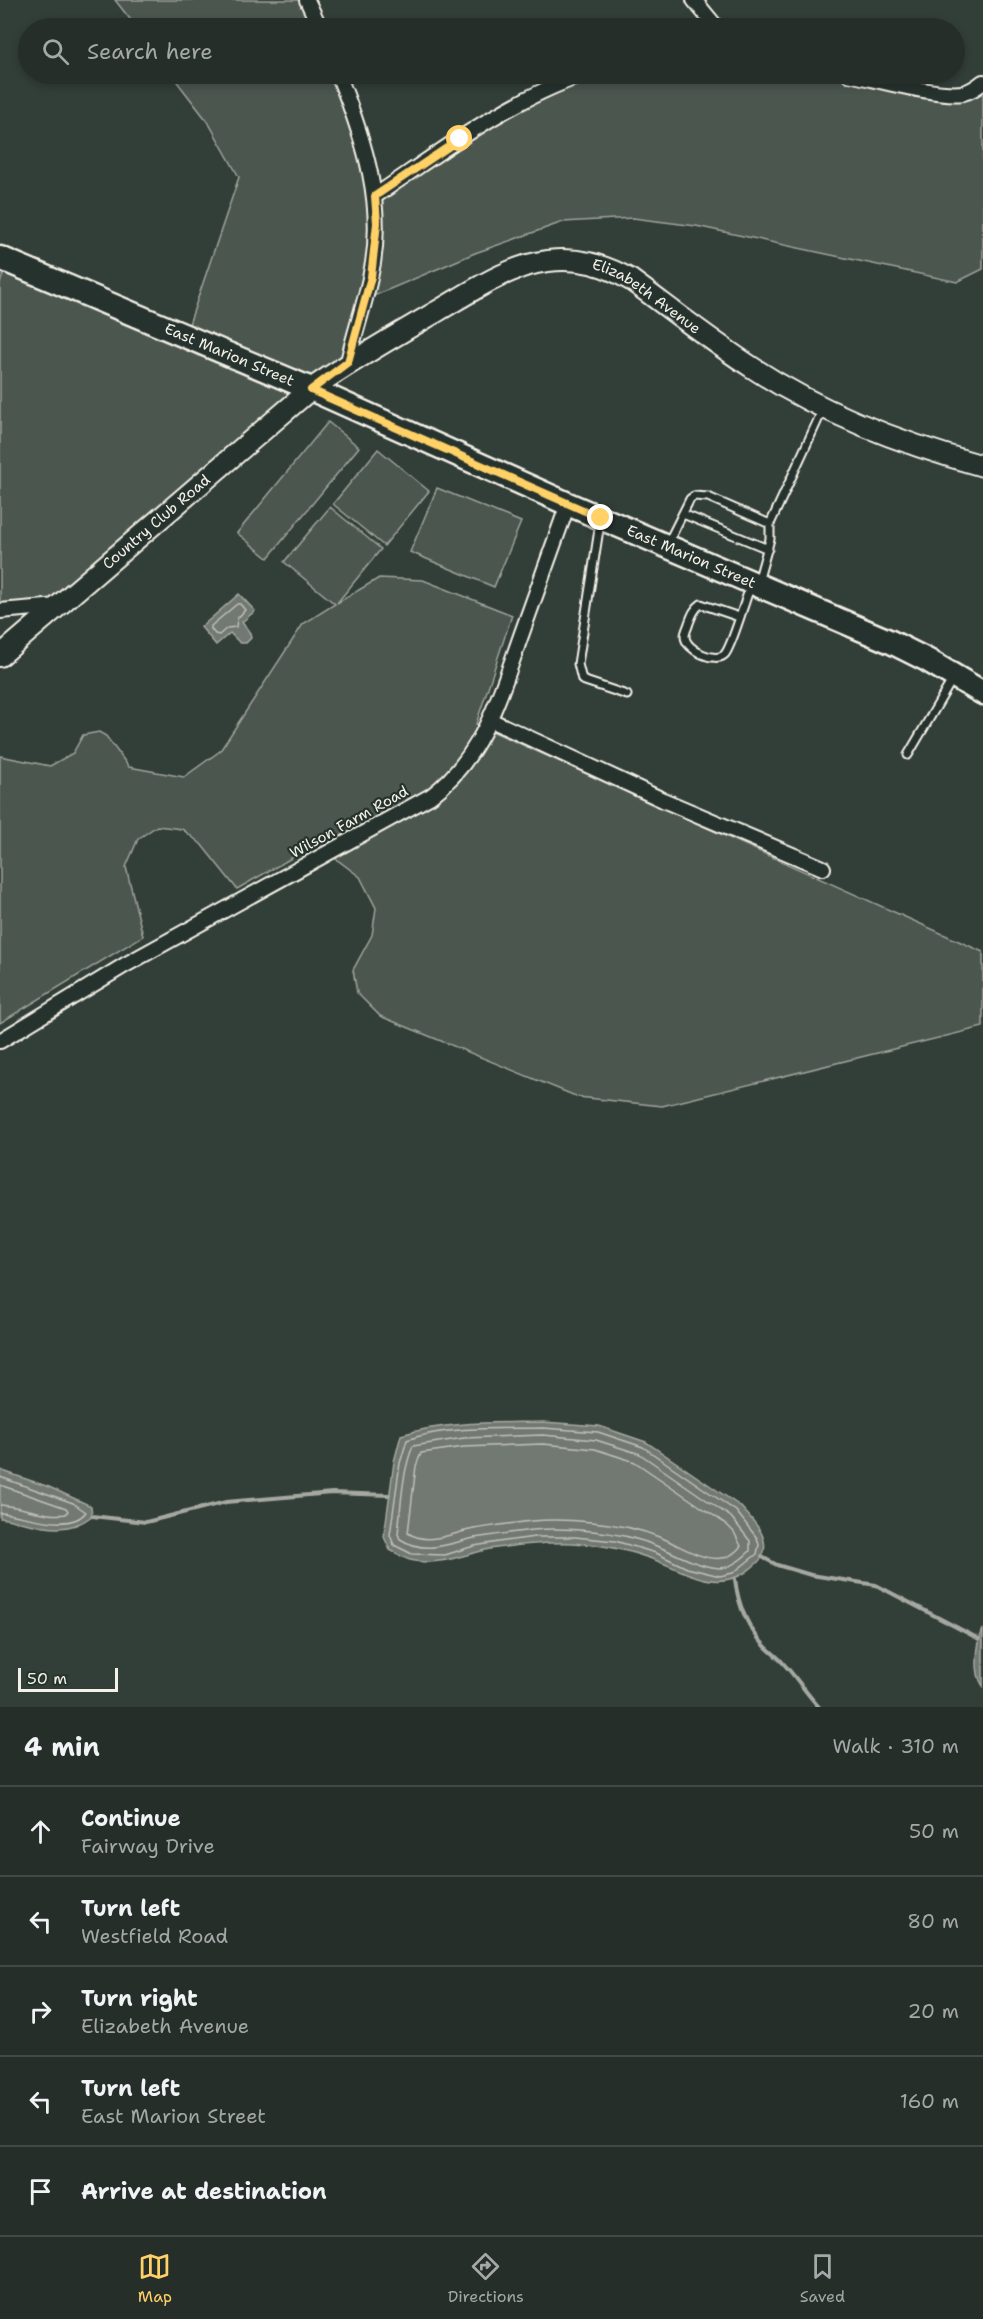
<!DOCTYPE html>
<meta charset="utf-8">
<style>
:root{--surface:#262e2a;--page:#2e3632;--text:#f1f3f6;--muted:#a4a8a8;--line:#424a47;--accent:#ffd166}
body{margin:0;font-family:"Shantell Sans",sans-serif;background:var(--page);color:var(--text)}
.scale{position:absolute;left:18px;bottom:15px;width:100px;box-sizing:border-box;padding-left:6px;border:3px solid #f4f1e8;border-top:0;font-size:16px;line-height:21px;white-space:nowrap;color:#f4f1e8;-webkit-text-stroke:4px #26332d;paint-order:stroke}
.stop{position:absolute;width:18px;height:18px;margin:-14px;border:4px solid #ffd166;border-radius:50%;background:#fff}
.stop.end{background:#ffd166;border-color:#fff;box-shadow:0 2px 6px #0008}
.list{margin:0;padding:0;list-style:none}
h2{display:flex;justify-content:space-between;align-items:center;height:78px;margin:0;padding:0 24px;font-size:26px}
h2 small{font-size:20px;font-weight:400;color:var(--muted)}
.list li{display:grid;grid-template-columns:39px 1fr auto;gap:18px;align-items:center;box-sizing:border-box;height:90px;padding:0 24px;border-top:2px solid var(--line)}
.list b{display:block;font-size:22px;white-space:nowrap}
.list p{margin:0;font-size:20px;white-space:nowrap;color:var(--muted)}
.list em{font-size:20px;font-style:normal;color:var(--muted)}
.icon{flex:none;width:33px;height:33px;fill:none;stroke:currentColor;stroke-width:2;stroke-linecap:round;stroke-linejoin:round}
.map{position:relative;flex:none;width:983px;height:1707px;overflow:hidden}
.search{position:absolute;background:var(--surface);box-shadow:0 3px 9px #0003;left:18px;right:18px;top:18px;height:66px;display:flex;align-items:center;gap:15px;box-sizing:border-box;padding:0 21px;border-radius:33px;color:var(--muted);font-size:22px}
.sheet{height:528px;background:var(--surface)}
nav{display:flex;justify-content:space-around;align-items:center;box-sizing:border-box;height:84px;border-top:2px solid var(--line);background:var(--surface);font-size:16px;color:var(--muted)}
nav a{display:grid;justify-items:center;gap:3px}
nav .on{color:var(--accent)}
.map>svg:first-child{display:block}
.green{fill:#4c564f;stroke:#a0a49c;stroke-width:1.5}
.water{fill:#727972;stroke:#a6a9a1;stroke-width:1.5}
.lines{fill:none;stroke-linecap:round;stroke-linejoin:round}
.shore{stroke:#c0c1b9;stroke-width:1.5}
.stream{stroke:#a6a9a1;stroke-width:4}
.lane-casing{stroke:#f4f1e8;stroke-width:11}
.street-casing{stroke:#f4f1e8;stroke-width:18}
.secondary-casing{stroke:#f4f1e8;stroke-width:24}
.primary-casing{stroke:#f4f1e8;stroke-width:27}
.lane{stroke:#26332d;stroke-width:7}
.street{stroke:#26332d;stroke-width:14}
.secondary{stroke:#26332d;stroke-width:20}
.primary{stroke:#26332d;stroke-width:22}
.route{stroke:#ffd166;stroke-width:8}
.labels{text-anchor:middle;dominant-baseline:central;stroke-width:4.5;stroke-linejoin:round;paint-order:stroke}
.street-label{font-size:15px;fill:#f4f1e8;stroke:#26332d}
</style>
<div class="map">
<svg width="983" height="1707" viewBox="0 0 983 1707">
<rect width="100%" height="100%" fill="#323e38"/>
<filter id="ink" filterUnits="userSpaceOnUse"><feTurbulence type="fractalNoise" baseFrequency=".0167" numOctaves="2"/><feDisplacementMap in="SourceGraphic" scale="12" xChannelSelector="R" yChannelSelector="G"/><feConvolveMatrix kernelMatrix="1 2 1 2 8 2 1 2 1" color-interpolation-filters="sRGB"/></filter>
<g filter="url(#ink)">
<!-- green -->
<g class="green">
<polygon points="115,0 307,0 320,28 137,28"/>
<polygon points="171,74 338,74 375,195 460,139 585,74 848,74 943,93 983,82 983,269 957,282 696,226 633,218 563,222 475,253 364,300 348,362 58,606 0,611 0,283 8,262 185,336 239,177 208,122"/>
<polygon points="328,422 359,447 268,558 237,533"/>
<polygon points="378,449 429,491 384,546 333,504"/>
<polygon points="437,488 521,522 494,587 410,552"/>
<polygon points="330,507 381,549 337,603 379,578 423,580 512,615 476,724 983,952 983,1027 662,1106 578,1097 380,1016 357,993 353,970 372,935 376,908 360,877 316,844 237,889 201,844 182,829 157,826 138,839 126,867 143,936 0,1023 0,756 50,766 73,753 83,735 99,732 106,736 129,767 184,777 220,751 303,624 335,604 284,562"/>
</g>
<!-- water -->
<g class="water">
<polygon points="239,594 255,611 242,622 250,633 251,638 246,643 240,643 230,633 216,645 201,627"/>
<path d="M543 1422 599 1426 646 1442 740 1506C752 1519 772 1538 762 1557 759 1563 751 1568 746 1572 713 1593 684 1570 652 1559 626 1549 600 1544 572 1543 544 1542 518 1545 490 1549 465 1554 437 1567 410 1560 403 1558 396 1553 390 1550L384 1537 394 1462 401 1435C446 1421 496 1423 543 1422Z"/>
<path d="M0 1470 49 1487 91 1506 92 1516C62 1539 34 1523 0 1518Z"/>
<path d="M983 1629V1686C973 1673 977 1643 983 1629Z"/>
</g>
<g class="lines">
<!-- shore -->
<g class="shore">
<polygon points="237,604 240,604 245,610 237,619 236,627 227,628 219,635 215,634 211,629 211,626"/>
<path d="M543 1428 598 1432 643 1447 736 1511 757 1538 759 1545 757 1554 733 1573 720 1576 687 1568 656 1553 615 1541 575 1537H535L505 1541 474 1546 445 1555 412 1554 394 1545 390 1535 400 1463 407 1440C444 1426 503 1429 543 1428Z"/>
<path d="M543 1435 596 1440 640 1454 731 1517 750 1541V1551C742 1559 731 1568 719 1568 697 1566 679 1555 659 1547 638 1538 615 1533 592 1531 573 1529 553 1528 533 1530 514 1532 494 1535 474 1538 447 1544 426 1555 400 1539L398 1534C401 1506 402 1472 413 1446L464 1438Z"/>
<path d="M543 1444 595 1449 635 1462 726 1524 734 1532 741 1546C737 1551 729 1558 722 1558 702 1561 681 1546 662 1538 640 1529 616 1524 592 1522 572 1520 552 1519 532 1521 513 1523 493 1526 474 1529 452 1533 428 1546 408 1533L416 1466 421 1453 464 1447Z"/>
<path d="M0 1477 73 1503 86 1512C69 1534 24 1514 0 1513"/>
<path d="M0 1485 66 1508 68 1511 66 1514C44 1517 22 1506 0 1505"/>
</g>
<!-- stream -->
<g class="stream">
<polyline points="92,1516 146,1522 226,1502 332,1493 389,1495"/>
<polyline points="762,1557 777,1565 811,1575 876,1585 979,1639"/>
<path d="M735 1579C738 1605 747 1628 766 1647 771 1652 778 1657 783 1663 796 1677 806 1693 819 1707"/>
</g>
<!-- lane casing -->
<g class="lane-casing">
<g id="lane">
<polyline points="683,514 768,549"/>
<polyline points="600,523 578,664 582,680 627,695"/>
<polyline points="770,524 823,409"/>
<polyline points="668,543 690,499 694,496 708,497 770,524 770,539 758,582"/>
<path d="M739 617 701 604C694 609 692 615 689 623 688 627 685 632 685 636 685 650 716 664 725 654 733 644 745 599 751 585"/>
<polyline points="908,755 952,680"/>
</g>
</g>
<!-- street casing -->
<g class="street-casing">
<g id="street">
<polyline points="307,0 320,28"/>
<polyline points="694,0 717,28"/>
<path d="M338 74C364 139 387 207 370 278 364 307 354 334 348 362"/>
<path d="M848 74C875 79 938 97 963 93 971 91 977 87 983 82"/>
<path d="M375 196C442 151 508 100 585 74"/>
<polyline points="0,611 58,606"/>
<polyline points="490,720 663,800 823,868"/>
<path d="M0 1041 125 965 431 796C485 755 501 691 523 630 538 588 553 546 568 504"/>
</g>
</g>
<!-- secondary casing -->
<g class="secondary-casing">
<g id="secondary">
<path id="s1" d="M0 656 311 389C351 361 393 337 436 312 471 292 507 266 548 261 579 257 605 265 631 280 672 310 711 341 753 368 823 414 903 444 983 466"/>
</g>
</g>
<!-- primary casing -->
<g class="primary-casing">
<g id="primary">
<path id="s2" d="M0 258 311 389 568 504 891 642 927 660 983 693"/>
</g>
</g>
<!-- lane -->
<use href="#lane" class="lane"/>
<!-- street -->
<use href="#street" class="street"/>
<!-- secondary -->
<use href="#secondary" class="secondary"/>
<!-- primary -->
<use href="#primary" class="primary"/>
</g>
</g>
<g class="lines" filter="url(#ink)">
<!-- route -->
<polyline class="route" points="460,139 375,196 377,223 371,277 348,362 311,390 601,518"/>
</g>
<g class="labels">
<!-- street labels -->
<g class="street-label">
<text stroke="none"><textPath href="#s1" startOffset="789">Elizabeth Avenue</textPath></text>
<text stroke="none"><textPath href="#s2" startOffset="249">East Marion Street</textPath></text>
<text stroke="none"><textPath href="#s1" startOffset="206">Country Club Road</textPath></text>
<text stroke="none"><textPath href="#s2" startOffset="753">East Marion Street</textPath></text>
<text transform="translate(349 822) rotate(-29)">Wilson Farm Road</text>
</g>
</g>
</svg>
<div class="scale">50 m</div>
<div class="stop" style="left:460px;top:139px"></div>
<div class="stop end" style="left:601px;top:518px"></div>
<div class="search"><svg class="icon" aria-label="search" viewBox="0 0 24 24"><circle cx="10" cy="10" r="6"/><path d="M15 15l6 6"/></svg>Search here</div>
</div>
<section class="sheet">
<h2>4 min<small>Walk · 310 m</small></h2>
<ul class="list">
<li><svg class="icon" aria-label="ahead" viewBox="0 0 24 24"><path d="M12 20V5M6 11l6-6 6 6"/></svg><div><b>Continue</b><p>Fairway Drive</p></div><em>50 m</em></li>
<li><svg class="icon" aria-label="left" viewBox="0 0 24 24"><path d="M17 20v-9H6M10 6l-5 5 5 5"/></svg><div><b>Turn left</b><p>Westfield Road</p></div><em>80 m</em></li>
<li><svg class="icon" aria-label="right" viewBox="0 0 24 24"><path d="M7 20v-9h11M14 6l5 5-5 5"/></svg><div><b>Turn right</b><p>Elizabeth Avenue</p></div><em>20 m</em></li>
<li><svg class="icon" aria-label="left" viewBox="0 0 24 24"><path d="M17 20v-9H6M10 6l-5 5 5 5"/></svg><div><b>Turn left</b><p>East Marion Street</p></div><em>160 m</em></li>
<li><svg class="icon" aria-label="arrive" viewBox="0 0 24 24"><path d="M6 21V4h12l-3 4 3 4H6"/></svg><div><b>Arrive at destination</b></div></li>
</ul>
</section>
<nav>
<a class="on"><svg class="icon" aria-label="map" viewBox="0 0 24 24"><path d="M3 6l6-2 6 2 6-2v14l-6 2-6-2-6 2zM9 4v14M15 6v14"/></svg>Map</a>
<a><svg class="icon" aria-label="directions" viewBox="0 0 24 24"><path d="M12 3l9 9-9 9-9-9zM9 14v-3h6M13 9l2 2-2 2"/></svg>Directions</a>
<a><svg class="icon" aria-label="saved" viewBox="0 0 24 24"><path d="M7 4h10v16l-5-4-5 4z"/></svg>Saved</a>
</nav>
